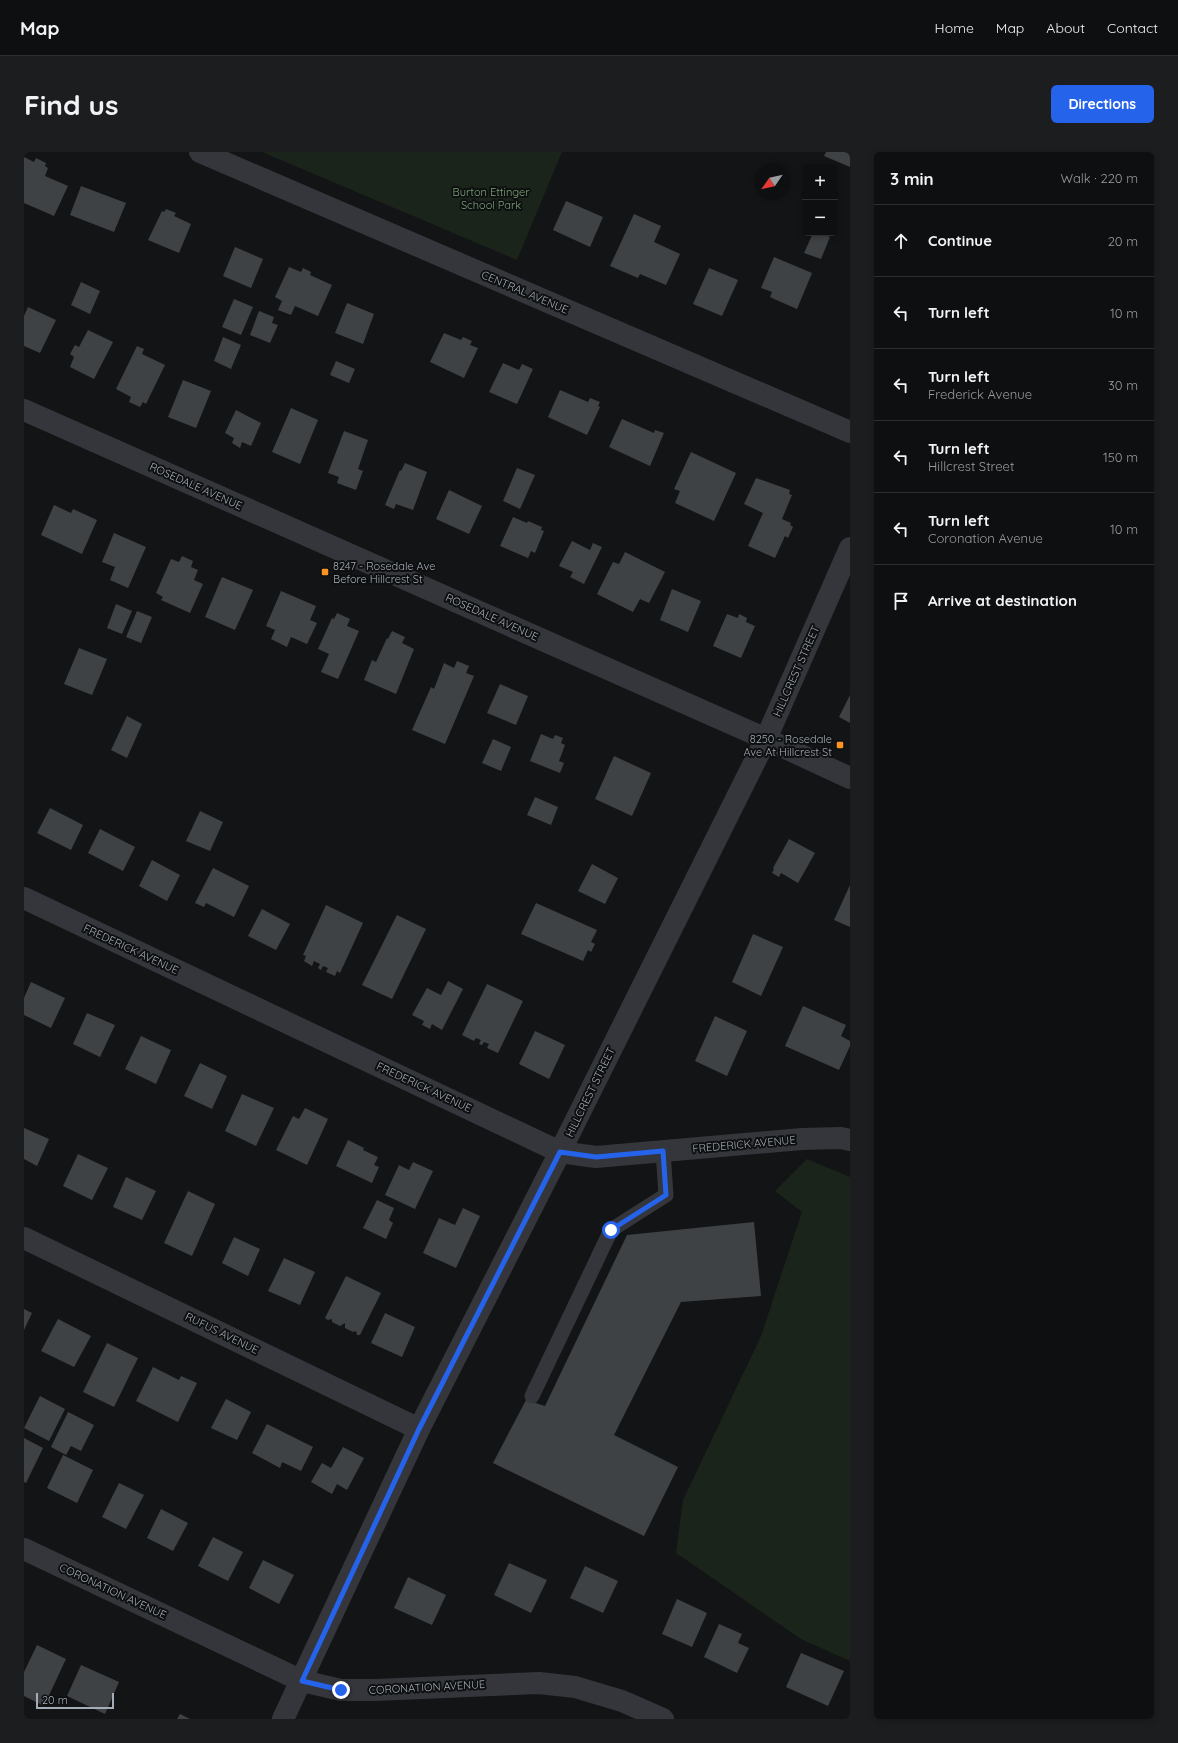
<!DOCTYPE html>
<meta charset="utf-8">
<style>
:root{--surface:#0e0f10;--page:#1c1d1e;--text:#f1f3f6;--muted:#9b9c9f;--line:#2e2f30;--accent:#2563eb}
body{margin:0;font-family:Quicksand,sans-serif;background:var(--page);color:var(--text)}
.controls{position:absolute;right:12px;top:12px;display:grid;overflow:hidden;border-radius:6px;box-shadow:0 2px 6px #0003}
.controls button{width:36px;height:36px;display:grid;place-items:center;padding:0;border:0;border-bottom:1px solid var(--line);background:var(--surface);color:var(--text);font:20px sans-serif}
.compass{position:absolute;left:730px;top:12px;width:36px;height:36px;border-radius:50%;background:var(--surface);box-shadow:0 2px 6px #0003;rotate:236deg}
.scale{position:absolute;left:12px;bottom:10px;width:78px;box-sizing:border-box;padding-left:4px;border:2px solid #a3acb7;border-top:0;font-size:11px;line-height:14px;white-space:nowrap;color:#a3acb7;-webkit-text-stroke:3px #0e0f10;paint-order:stroke}
.stop{position:absolute;width:12px;height:12px;margin:-9px;border:3px solid #2563eb;border-radius:50%;background:#fff}
.stop.end{background:#2563eb;border-color:#fff;box-shadow:0 1px 4px #0008}
.list{margin:0;padding:0;list-style:none}
h2{display:flex;justify-content:space-between;align-items:center;height:52px;margin:0;padding:0 16px;font-size:17px}
h2 small{font-size:13px;font-weight:400;color:var(--muted)}
.list li{display:grid;grid-template-columns:26px 1fr auto;gap:12px;align-items:center;box-sizing:border-box;height:72px;padding:0 16px;border-top:1px solid var(--line)}
.list b{display:block;font-size:15px;white-space:nowrap}
.list p{margin:0;font-size:13px;white-space:nowrap;color:var(--muted)}
.list em{font-size:13px;font-style:normal;color:var(--muted)}
.icon{flex:none;width:22px;height:22px;fill:none;stroke:currentColor;stroke-width:2;stroke-linecap:round;stroke-linejoin:round}
.map{position:relative;flex:none;width:826px;height:1567px;overflow:hidden;border-radius:6px}
header{display:flex;align-items:center;gap:24px;box-sizing:border-box;height:56px;padding:0 20px;background:var(--surface);border-bottom:1px solid var(--line)}
header strong{font-size:19px}
nav{display:flex;gap:22px;margin-inline-start:auto;font-size:14px}
.intro{display:flex;align-items:center;justify-content:space-between;box-sizing:border-box;height:96px;padding:0 24px}
h1{margin:0;font-size:28px}
.button{padding:10px 18px;border-radius:6px;background:var(--accent);color:#fff;font-size:14px;font-weight:700}
main{display:flex;gap:24px;padding:0 24px}
aside{flex:1;background:var(--surface);border-radius:6px;box-shadow:0 2px 6px #0003}
.map>svg:first-child{display:block}
.green{fill:#1b241b}
.building{fill:#3f4245}
.lines{fill:none;stroke-linecap:round;stroke-linejoin:round}
.service{stroke:#34363b;stroke-width:15}
.minor{stroke:#34363b;stroke-width:22}
.route{stroke:#2563eb;stroke-width:5}
.poi-dot{fill:#ff9322;stroke:#0e0f10;stroke-width:1.5}
.labels{text-anchor:middle;dominant-baseline:central;stroke-width:4;stroke-linejoin:round;paint-order:stroke}
.park-label{font-size:11px;fill:#7ca478;stroke:#0e0f10}
.street-label{font-size:11px;fill:#a3acb7;stroke:#0e0f10}
.poi-label{font-size:11px;fill:#a3acb7;stroke:#0e0f10;text-anchor:start}
</style>
<header>
<strong>Map</strong>
<nav><a>Home</a><a>Map</a><a>About</a><a>Contact</a></nav>
</header>
<div class="intro"><h1>Find us</h1><a class="button">Directions</a></div>
<main>
<div class="map">
<svg width="826" height="1567" viewBox="0 0 826 1567">
<rect width="100%" height="100%" fill="#131415"/>
<!-- green -->
<g class="green">
<polygon points="238,0 538,0 493,108"/>
<polygon points="783,1007 826,1025 826,1509 777,1487 652,1401 659,1348 737,1184 778,1060 751,1039"/>
</g>
<!-- building -->
<g class="building">
<polygon points="802,0 826,0 826,15 800,4"/>
<polygon points="0,5 10,10 12,6 22,11 21,14 24,16 21,24 44,34 30,64 0,51"/>
<polygon points="57,34 102,51 90,80 46,63"/>
<polygon points="542,49 579,65 566,95 529,78"/>
<polygon points="142,57 152,61 150,64 167,72 155,101 124,88 138,59 140,60"/>
<polygon points="610,62 637,74 630,90 656,102 642,133 616,122 614,126 586,114"/>
<polygon points="789,81 796,81 806,85 797,107 780,101"/>
<polygon points="211,95 239,107 227,136 199,124"/>
<polygon points="750,105 788,121 773,157 750,147 746,145 748,140 737,136"/>
<polygon points="265,115 277,120 279,116 287,120 286,123 308,133 294,164 271,154 267,163 254,158 258,149 251,145"/>
<polygon points="685,116 714,128 698,164 669,152"/>
<polygon points="57,130 76,139 66,162 47,153"/>
<polygon points="210,147 229,155 217,183 198,175"/>
<polygon points="323,151 350,162 339,192 311,181"/>
<polygon points="4,155 32,168 16,201 0,194 0,164"/>
<polygon points="235,159 250,165 248,171 254,173 246,191 226,183"/>
<polygon points="64,178 89,190 70,227 46,215 50,205 46,202 51,193 55,195"/>
<polygon points="420,181 437,188 439,185 448,189 446,193 454,196 440,226 406,210"/>
<polygon points="199,185 217,193 207,217 190,209"/>
<polygon points="113,194 120,197 118,202 141,213 122,252 119,250 116,255 105,250 107,245 92,237"/>
<polygon points="312,209 331,217 325,231 306,223"/>
<polygon points="479,211 495,218 498,212 509,217 493,252 465,240"/>
<polygon points="159,228 187,239 172,276 144,265"/>
<polygon points="536,238 564,250 566,246 576,250 574,254 576,255 563,283 524,265"/>
<polygon points="267,256 294,268 276,312 248,300"/>
<polygon points="212,258 237,271 227,294 218,290 216,296 208,291 210,286 201,281"/>
<polygon points="598,267 630,281 631,278 640,281 626,314 585,295"/>
<polygon points="320,279 344,288 334,317 339,319 332,338 313,331 315,325 304,321"/>
<polygon points="667,300 712,321 690,369 651,351 656,339 650,337"/>
<polygon points="381,311 403,320 389,358 372,352 370,357 361,353 376,318 377,319"/>
<polygon points="493,316 511,323 496,357 479,349"/>
<polygon points="732,326 766,338 765,342 768,343 758,367 767,371 766,373 769,375 764,386 761,384 751,406 724,394 739,361 720,352"/>
<polygon points="425,338 458,354 445,382 412,367"/>
<polygon points="30,353 47,361 49,357 73,368 58,402 17,383"/>
<polygon points="489,365 503,371 504,369 518,375 517,378 520,379 511,401 507,399 504,406 476,394"/>
<polygon points="90,381 122,395 104,436 86,428 91,415 78,410"/>
<polygon points="548,389 566,398 569,391 578,395 560,432 546,425 549,420 535,414"/>
<polygon points="601,400 641,420 625,451 616,447 609,460 573,442 589,410 595,412"/>
<polygon points="158,404 169,409 167,415 174,418 170,428 179,432 166,461 137,448 139,445 132,441 147,407 155,410"/>
<polygon points="198,425 229,438 211,478 181,465"/>
<polygon points="648,437 677,449 664,480 636,468"/>
<polygon points="257,439 292,454 286,468 293,471 283,492 267,485 263,495 247,487 251,478 242,474"/>
<polygon points="92,452 108,459 98,482 83,476"/>
<polygon points="113,459 128,465 117,491 102,485"/>
<polygon points="313,461 326,467 323,474 335,479 314,527 297,520 305,502 294,497 308,466 310,467"/>
<polygon points="703,462 714,466 715,462 723,466 722,470 731,474 717,506 689,494"/>
<polygon points="368,479 381,485 378,491 390,497 372,542 340,528 348,508 352,510 363,486 364,487"/>
<polygon points="55,496 83,507 68,543 40,532"/>
<polygon points="433,509 445,514 442,521 450,524 421,592 388,578 407,535 410,537 420,511 430,516"/>
<polygon points="476,532 504,544 492,573 463,561"/>
<polygon points="826,543 826,571 815,565"/>
<polygon points="103,564 118,572 103,606 87,598"/>
<polygon points="517,582 529,587 531,583 539,586 537,591 541,593 535,609 540,611 536,621 506,609"/>
<polygon points="469,587 487,595 477,619 458,611"/>
<polygon points="590,604 627,621 608,664 571,647"/>
<polygon points="511,645 534,655 527,673 503,663"/>
<polygon points="26,656 59,673 47,698 13,681"/>
<polygon points="176,659 199,670 186,699 162,689"/>
<polygon points="76,677 111,695 99,719 64,701"/>
<polygon points="765,687 791,701 774,731 757,721 755,725 748,721 750,717 749,716"/>
<polygon points="128,708 156,723 143,749 115,734"/>
<polygon points="568,712 594,726 581,752 554,739"/>
<polygon points="189,716 225,734 210,765 182,751 180,755 171,751"/>
<polygon points="826,733 826,775 810,768"/>
<polygon points="512,751 573,778 567,790 571,792 567,800 564,798 559,809 497,782"/>
<polygon points="302,753 339,771 316,821 313,819 311,824 302,820 304,816 299,814 297,818 294,816 296,812 290,809 288,814 280,809 282,804 279,803"/>
<polygon points="238,757 266,772 252,798 224,784"/>
<polygon points="373,763 402,777 368,847 338,833"/>
<polygon points="729,782 759,795 737,844 708,830"/>
<polygon points="424,829 439,837 418,878 408,872 406,877 398,873 400,869 388,863 403,836 417,843"/>
<polygon points="7,830 41,846 27,876 0,863 0,846"/>
<polygon points="463,832 499,849 474,901 463,896 465,892 460,890 458,893 455,892 457,888 452,886 450,889 438,883"/>
<polygon points="779,854 822,873 817,884 826,889 826,894 815,918 761,894"/>
<polygon points="63,861 91,873 76,905 49,892"/>
<polygon points="691,864 723,879 703,924 671,909"/>
<polygon points="511,879 541,893 525,927 495,912"/>
<polygon points="117,884 147,898 132,932 101,917"/>
<polygon points="176,911 203,924 188,957 160,944"/>
<polygon points="218,942 250,956 232,994 201,979"/>
<polygon points="281,956 304,967 283,1013 252,998 269,964 275,967"/>
<polygon points="0,976 25,987 13,1014 0,1007"/>
<polygon points="324,988 340,996 339,998 354,1005 350,1013 355,1015 348,1031 312,1014"/>
<polygon points="54,1002 84,1016 68,1048 39,1034"/>
<polygon points="389,1010 409,1019 391,1057 361,1043 375,1013 385,1018"/>
<polygon points="102,1025 132,1039 118,1068 89,1055"/>
<polygon points="164,1039 191,1052 168,1104 140,1091"/>
<polygon points="353,1048 370,1056 365,1068 369,1071 362,1087 339,1076"/>
<polygon points="439,1056 456,1064 432,1116 399,1101 415,1066 431,1073"/>
<polygon points="730,1070 737,1144 657,1150 590,1283 654,1315 620,1384 469,1311 502,1248 521,1254 603,1083"/>
<polygon points="210,1085 236,1097 224,1124 198,1111"/>
<polygon points="260,1106 291,1120 276,1153 244,1139"/>
<polygon points="322,1124 357,1141 336,1183 333,1183 332,1179 329,1180 321,1176 321,1171 316,1174 308,1170 308,1167 304,1168 301,1166"/>
<polygon points="0,1157 8,1161 0,1178"/>
<polygon points="361,1161 391,1175 378,1205 347,1191"/>
<polygon points="34,1167 67,1184 50,1215 17,1199"/>
<polygon points="83,1191 114,1206 90,1255 59,1240"/>
<polygon points="129,1215 155,1228 157,1224 173,1231 154,1270 112,1249"/>
<polygon points="16,1244 41,1257 25,1289 0,1276"/>
<polygon points="202,1247 227,1260 213,1288 187,1276"/>
<polygon points="44,1260 70,1273 57,1299 47,1294 42,1303 27,1295"/>
<polygon points="243,1272 289,1295 277,1319 258,1310 256,1316 228,1301"/>
<polygon points="0,1286 19,1296 2,1331 0,1330"/>
<polygon points="319,1295 340,1306 323,1338 313,1332 308,1342 287,1330 298,1311 307,1316"/>
<polygon points="39,1303 69,1318 53,1351 23,1336"/>
<polygon points="95,1331 120,1343 102,1377 78,1365"/>
<polygon points="137,1357 164,1371 149,1399 123,1386"/>
<polygon points="189,1385 219,1400 204,1429 174,1414"/>
<polygon points="239,1408 270,1423 255,1452 225,1436"/>
<polygon points="485,1411 523,1428 507,1461 470,1443"/>
<polygon points="561,1414 594,1429 579,1461 546,1446"/>
<polygon points="384,1425 422,1443 408,1473 370,1456"/>
<polygon points="653,1447 683,1461 668,1495 638,1482"/>
<polygon points="695,1472 718,1482 714,1491 725,1496 713,1521 680,1505"/>
<polygon points="13,1493 42,1507 20,1554 0,1544 0,1520"/>
<polygon points="777,1501 820,1519 804,1554 762,1535"/>
<polygon points="57,1513 95,1530 81,1562 43,1544"/>
<polygon points="156,1562 166,1567 153,1567"/>
</g>
<g class="lines">
<!-- service -->
<polyline class="service" points="508,1244 587,1078 642,1043 639,999"/>
<!-- minor -->
<g class="minor">
<polyline points="176,0 826,280"/>
<polyline points="0,258 742,587 826,626"/>
<polyline points="0,746 536,1000 572,1005 778,987 817,986 826,988"/>
<polyline points="0,1086 395,1277"/>
<polyline points="0,1397 278,1529 317,1538 351,1538 515,1531 551,1535 598,1549 639,1567"/>
<polyline points="259,1567 395,1277 536,1000 742,587 826,396"/>
</g>
</g>
<g class="lines">
<!-- route -->
<polyline class="route" points="317,1538 278,1529 395,1277 536,1000 572,1005 639,999 642,1043 587,1078"/>
</g>
<!-- markers -->
<g class="poi-dot">
<rect x="297" y="416" width="8" height="8" rx="2"/>
<rect x="812" y="589" width="8" height="8" rx="2"/>
</g>
<g class="labels">
<!-- park labels -->
<g class="park-label">
<text x="467" y="40">Burton Ettinger<tspan x="467" dy="13">School Park</tspan></text>
</g>
<!-- street labels -->
<g class="street-label">
<text transform="translate(501 140) rotate(23)">CENTRAL AVENUE</text>
<text transform="translate(172 334) rotate(24)">ROSEDALE AVENUE</text>
<text transform="translate(468 465) rotate(24)">ROSEDALE AVENUE</text>
<text transform="translate(772 519) rotate(-66)">HILLCREST STREET</text>
<text transform="translate(107 797) rotate(25)">FREDERICK AVENUE</text>
<text transform="translate(400 935) rotate(25)">FREDERICK AVENUE</text>
<text transform="translate(566 940) rotate(-64)">HILLCREST STREET</text>
<text transform="translate(720 992) rotate(-5)">FREDERICK AVENUE</text>
<text transform="translate(198 1181) rotate(26)">RUFUS AVENUE</text>
<text transform="translate(89 1439) rotate(25)">CORONATION AVENUE</text>
<text transform="translate(403 1535) rotate(-3)">CORONATION AVENUE</text>
</g>
<!-- poi labels -->
<g class="poi-label">
<text x="309" y="414">8247 - Rosedale Ave<tspan x="309" dy="13">Before Hillcrest St</tspan></text>
<text x="808" y="587" text-anchor="end">8250 - Rosedale<tspan x="808" dy="13">Ave At Hillcrest St</tspan></text>
</g>
</g>
</svg>
<div class="controls">
<button>+</button>
<button>−</button>
</div>
<svg class="compass" viewBox="-18 -18 36 36"><path d="M0-13l5 13h-10z" fill="#e53935"/><path d="M0 13l5-13h-10z" fill="#9b9c9f"/></svg>
<div class="scale">20 m</div>
<div class="stop" style="left:587px;top:1078px"></div>
<div class="stop end" style="left:317px;top:1538px"></div>
</div>
<aside>
<h2>3 min<small>Walk · 220 m</small></h2>
<ul class="list">
<li><svg class="icon" aria-label="ahead" viewBox="0 0 24 24"><path d="M12 20V5M6 11l6-6 6 6"/></svg><div><b>Continue</b></div><em>20 m</em></li>
<li><svg class="icon" aria-label="left" viewBox="0 0 24 24"><path d="M17 20v-9H6M10 6l-5 5 5 5"/></svg><div><b>Turn left</b></div><em>10 m</em></li>
<li><svg class="icon" aria-label="left" viewBox="0 0 24 24"><path d="M17 20v-9H6M10 6l-5 5 5 5"/></svg><div><b>Turn left</b><p>Frederick Avenue</p></div><em>30 m</em></li>
<li><svg class="icon" aria-label="left" viewBox="0 0 24 24"><path d="M17 20v-9H6M10 6l-5 5 5 5"/></svg><div><b>Turn left</b><p>Hillcrest Street</p></div><em>150 m</em></li>
<li><svg class="icon" aria-label="left" viewBox="0 0 24 24"><path d="M17 20v-9H6M10 6l-5 5 5 5"/></svg><div><b>Turn left</b><p>Coronation Avenue</p></div><em>10 m</em></li>
<li><svg class="icon" aria-label="arrive" viewBox="0 0 24 24"><path d="M6 21V4h12l-3 4 3 4H6"/></svg><div><b>Arrive at destination</b></div></li>
</ul>
</aside>
</main>
